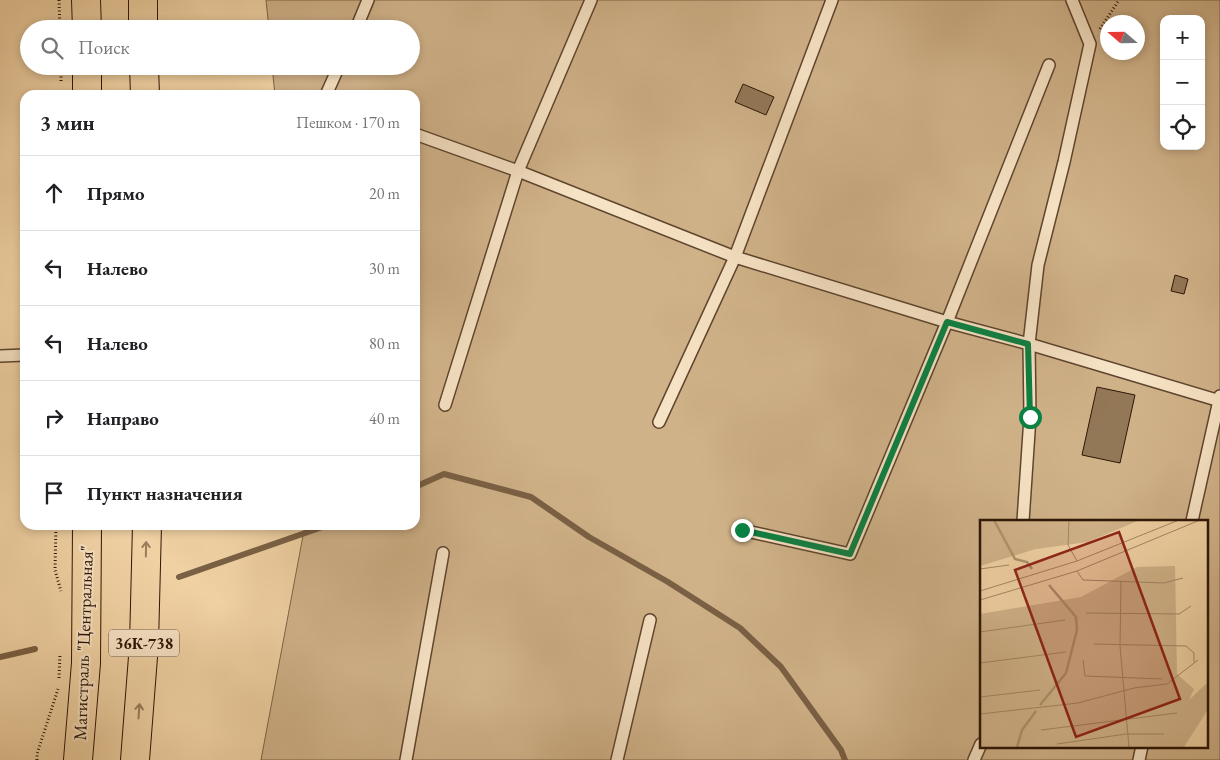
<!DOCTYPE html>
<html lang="ru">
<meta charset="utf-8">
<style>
:root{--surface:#fff;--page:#f2f2f2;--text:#202124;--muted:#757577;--line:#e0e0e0}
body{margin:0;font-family:"EB Garamond",serif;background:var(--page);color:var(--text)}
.controls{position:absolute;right:15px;top:15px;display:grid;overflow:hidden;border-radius:10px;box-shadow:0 2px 8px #0003}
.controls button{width:45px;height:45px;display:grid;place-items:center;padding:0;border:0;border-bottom:1px solid var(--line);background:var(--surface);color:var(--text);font:25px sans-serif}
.compass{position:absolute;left:1100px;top:15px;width:45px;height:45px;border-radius:50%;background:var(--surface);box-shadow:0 2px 8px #0003;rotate:290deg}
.stop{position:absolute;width:15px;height:15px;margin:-11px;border:4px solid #0b8043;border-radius:50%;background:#fff}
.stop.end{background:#0b8043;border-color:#fff;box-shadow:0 1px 5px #0008}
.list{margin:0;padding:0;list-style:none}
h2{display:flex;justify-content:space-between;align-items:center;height:65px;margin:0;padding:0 20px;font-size:21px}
h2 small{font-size:16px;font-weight:400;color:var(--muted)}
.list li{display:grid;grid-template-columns:32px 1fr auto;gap:15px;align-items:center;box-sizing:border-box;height:75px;padding:0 20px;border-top:1px solid var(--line)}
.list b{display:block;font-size:19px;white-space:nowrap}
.list em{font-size:16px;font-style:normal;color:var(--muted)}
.icon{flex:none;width:28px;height:28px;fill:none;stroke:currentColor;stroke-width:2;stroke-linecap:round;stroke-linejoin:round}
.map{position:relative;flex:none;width:1220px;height:760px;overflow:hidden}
.search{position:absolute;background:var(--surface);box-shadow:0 2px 8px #0003;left:20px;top:20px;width:400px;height:55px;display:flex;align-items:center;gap:12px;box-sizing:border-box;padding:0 18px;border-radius:28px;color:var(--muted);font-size:19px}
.panel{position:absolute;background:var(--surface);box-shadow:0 2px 8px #0003;left:20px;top:90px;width:400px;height:440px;border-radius:15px}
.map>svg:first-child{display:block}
.green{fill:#d0b289;stroke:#7e6448;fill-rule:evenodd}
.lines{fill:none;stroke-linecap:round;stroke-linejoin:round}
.stream{stroke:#7a6044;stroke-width:6}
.building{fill:#937858;stroke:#2d1606}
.lane-casing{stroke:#5e452e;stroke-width:14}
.primary-casing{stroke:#2d1606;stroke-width:30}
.path{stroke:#2d1606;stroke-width:3;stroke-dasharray:1 2.5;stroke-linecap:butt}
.lane{stroke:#f6e2c4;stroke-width:11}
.primary{stroke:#f1d2a4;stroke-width:28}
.oneway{stroke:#997d5d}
.route{stroke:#0b8043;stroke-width:6}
.labels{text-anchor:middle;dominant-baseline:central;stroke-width:4;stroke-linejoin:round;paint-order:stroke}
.shield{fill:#f6e2c4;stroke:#69533f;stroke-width:1}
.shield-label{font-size:16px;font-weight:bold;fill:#2d1606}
.street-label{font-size:18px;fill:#2d1606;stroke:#f6e2c4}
.inset-river{fill:none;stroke:#ae926e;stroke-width:2.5}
.inset-road{fill:none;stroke:#a38765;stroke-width:1}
.view{fill:#8f2418;fill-opacity:0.15;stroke:#8f2418;stroke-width:2.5}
.inset-edge{fill:none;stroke:#2d1606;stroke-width:2.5}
</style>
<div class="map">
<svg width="1220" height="760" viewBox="0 0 1220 760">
<rect width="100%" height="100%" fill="#f1d2a4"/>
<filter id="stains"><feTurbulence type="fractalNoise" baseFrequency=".004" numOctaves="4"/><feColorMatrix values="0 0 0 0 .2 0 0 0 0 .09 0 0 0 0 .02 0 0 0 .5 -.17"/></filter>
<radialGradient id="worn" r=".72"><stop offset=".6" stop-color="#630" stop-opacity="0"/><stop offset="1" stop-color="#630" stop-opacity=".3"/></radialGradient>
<!-- green -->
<path class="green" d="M266 0H1220V760H261L305 525H415V95H275L272 66H411V29H269ZM1164 19H1201V146H1164ZM1108 22H1138V52H1108ZM981 521H1206V746H981Z"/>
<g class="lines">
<!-- stream -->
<g class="stream">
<polyline points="415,487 444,474 531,497 589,537 668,582 740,628 781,667 841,750 845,760"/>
<polyline points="179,577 328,525"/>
<polyline points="0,657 35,649"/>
</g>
</g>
<!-- building -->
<g class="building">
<polygon points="743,84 774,97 766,115 735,102"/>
<polygon points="1175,275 1188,279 1184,294 1171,291"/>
<polygon points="1097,387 1135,395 1120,463 1082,455"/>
</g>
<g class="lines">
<!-- lane casing -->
<g class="lane-casing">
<g id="lane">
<polyline points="356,29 368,0"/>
<polyline points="326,95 339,66"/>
<polyline points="415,134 518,171 735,257 947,322 1029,344 1220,401"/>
<polyline points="0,356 25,355"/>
<polyline points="445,405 518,171 591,0"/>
<polyline points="659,422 735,257 832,0"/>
<polyline points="1023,521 1030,417 1029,344 1038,265 1064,162 1090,44 1072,0"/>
<polyline points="1192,521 1220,396"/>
<polyline points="742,530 850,554 947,322 1049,65"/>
<polyline points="406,760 443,553"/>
<polyline points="617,760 650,620"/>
<polyline points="974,760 981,744"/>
<polyline points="1139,760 1142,746"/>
</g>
</g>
<!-- primary casing -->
<g class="primary-casing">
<g id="primary">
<polyline points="86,0 87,29"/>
<polyline points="143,0 143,29"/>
<polyline points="87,66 87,95"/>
<polyline points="144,66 145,95"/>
<polyline points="78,760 86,663 87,525"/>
<polyline points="135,760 144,644 147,525"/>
</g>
</g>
<!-- path -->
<g class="path">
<polyline points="59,0 60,29"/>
<polyline points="1100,29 1119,0"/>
<polyline points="61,66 61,81"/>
<polyline points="56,525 55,570 61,591"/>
<polyline points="59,678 60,654"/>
<polyline points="37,760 37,754 58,689"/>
</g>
<!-- lane -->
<use href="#lane" class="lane"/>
<!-- primary -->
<use href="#primary" class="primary"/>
</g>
<!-- one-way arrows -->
<defs><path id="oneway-shaft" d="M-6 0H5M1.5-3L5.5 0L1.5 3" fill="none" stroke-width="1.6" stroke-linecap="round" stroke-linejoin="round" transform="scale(1.25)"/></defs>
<g class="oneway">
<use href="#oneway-shaft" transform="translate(146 549) rotate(-89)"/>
<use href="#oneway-shaft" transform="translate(139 711) rotate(-86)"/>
</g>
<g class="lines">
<!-- route -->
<polyline class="route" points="742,530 850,554 947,322 1028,344 1030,417"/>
</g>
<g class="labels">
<!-- shield labels -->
<rect class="shield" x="109" y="629.5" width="70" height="27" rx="4"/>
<g class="shield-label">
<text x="144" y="643">36К-738</text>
</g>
<!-- street labels -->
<g class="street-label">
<text transform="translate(83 643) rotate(-88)">Магистраль "Центральная"</text>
</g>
</g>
<!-- overview -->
<g transform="translate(980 520)">
<rect width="228" height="228" fill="#f1d2a4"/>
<path d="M0 0H160L108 22 56 29 0 46ZM195 46 197 154 214 169 209 180 227 163V191L204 227H0V94L101 77 157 47Z" fill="#d0b289"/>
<path class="inset-river" d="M14 0 35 39 47 42 52 49M60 185 86 153 97 110 96 97 69 65M37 227 42 210 56 191"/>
<path class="inset-road" d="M89 0 88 25 97 41M0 49 29 45M97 51 103 60 184 63 203 58M141 61 140 126 149 227M0 71 97 41 199 0M0 80 97 51 220 0M106 93 199 94 211 86M0 112 85 100M114 124 206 126 214 133V142M103 140 105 156 182 159M0 143 86 132M0 177 60 170M0 194 98 183 154 168 187 164 218 140M61 210 197 193M77 224 146 214H184"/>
<path class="view" d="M139 12 200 179 96 217 35 50Z"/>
<rect width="228" height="228" class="inset-edge"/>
</g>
<rect width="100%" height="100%" filter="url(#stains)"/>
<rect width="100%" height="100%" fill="url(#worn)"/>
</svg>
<div class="controls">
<button>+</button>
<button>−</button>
<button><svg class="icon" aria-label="locate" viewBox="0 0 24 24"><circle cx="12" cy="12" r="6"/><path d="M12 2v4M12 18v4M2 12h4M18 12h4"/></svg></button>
</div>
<svg class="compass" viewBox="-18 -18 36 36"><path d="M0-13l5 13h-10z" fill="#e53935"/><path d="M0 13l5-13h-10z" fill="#757577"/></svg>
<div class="stop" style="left:1030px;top:417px"></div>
<div class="stop end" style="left:742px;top:530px"></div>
<div class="search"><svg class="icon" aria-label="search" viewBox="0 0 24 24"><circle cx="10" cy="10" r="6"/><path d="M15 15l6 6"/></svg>Поиск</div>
<section class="panel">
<h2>3 мин<small>Пешком · 170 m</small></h2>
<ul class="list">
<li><svg class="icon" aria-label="ahead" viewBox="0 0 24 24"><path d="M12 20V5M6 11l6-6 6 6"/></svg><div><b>Прямо</b></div><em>20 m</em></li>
<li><svg class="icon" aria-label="left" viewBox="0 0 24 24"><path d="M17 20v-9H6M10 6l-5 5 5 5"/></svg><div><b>Налево</b></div><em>30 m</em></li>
<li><svg class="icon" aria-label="left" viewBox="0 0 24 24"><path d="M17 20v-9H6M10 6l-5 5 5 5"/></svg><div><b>Налево</b></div><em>80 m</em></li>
<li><svg class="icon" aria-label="right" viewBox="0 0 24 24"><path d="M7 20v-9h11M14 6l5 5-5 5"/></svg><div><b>Направо</b></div><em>40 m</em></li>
<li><svg class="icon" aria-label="arrive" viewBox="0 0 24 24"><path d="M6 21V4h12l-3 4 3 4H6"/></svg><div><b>Пункт назначения</b></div></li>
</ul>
</section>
</div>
